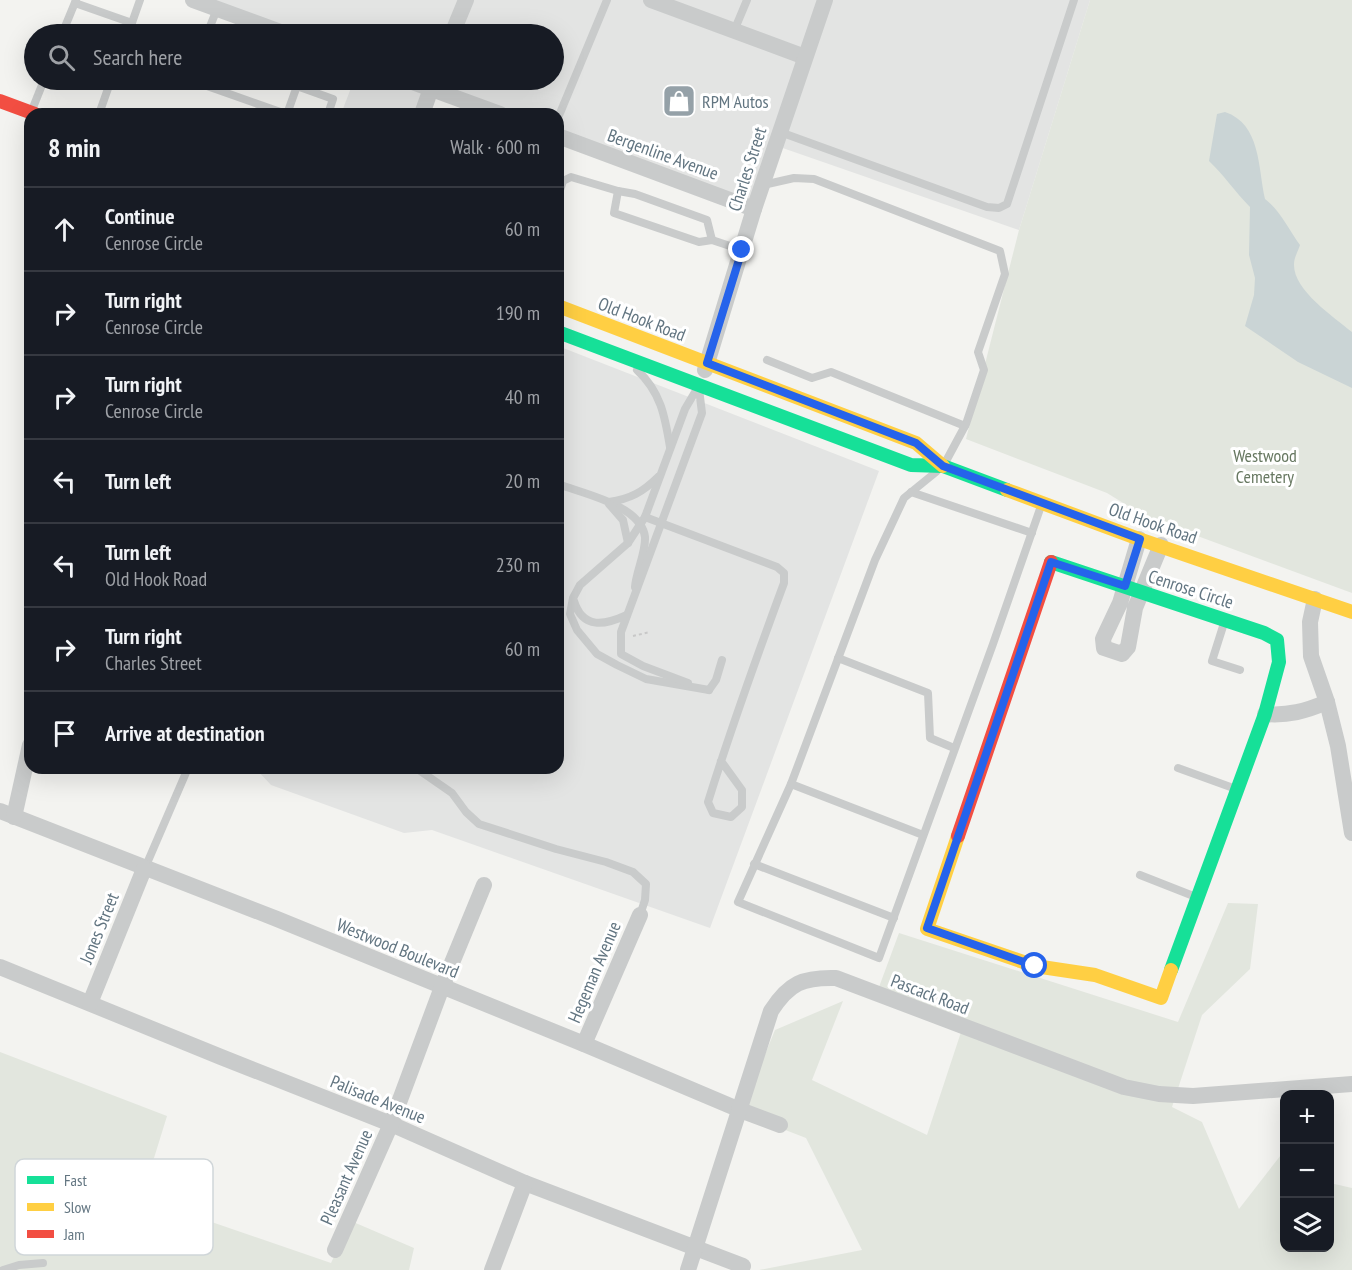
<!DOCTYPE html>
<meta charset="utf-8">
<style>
:root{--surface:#171b24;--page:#242831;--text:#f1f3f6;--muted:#9ea1a6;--line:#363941}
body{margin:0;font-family:"PT Sans Narrow",sans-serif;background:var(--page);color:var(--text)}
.controls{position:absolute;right:18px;bottom:18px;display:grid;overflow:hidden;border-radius:12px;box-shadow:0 6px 24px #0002}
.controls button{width:54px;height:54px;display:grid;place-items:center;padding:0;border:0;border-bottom:2px solid var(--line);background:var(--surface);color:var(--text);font:30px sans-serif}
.stop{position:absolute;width:18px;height:18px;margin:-14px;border:4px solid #2563eb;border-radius:50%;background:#fff}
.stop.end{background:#2563eb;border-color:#fff;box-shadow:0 2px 6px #0008}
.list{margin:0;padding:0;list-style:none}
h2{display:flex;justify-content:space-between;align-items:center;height:78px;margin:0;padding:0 24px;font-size:26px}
h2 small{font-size:20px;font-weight:400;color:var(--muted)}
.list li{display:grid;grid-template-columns:39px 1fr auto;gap:18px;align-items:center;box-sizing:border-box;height:84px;padding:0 24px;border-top:2px solid var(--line)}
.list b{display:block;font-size:22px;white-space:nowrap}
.list p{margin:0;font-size:20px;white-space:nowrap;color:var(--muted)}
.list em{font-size:20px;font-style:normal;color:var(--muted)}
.icon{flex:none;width:33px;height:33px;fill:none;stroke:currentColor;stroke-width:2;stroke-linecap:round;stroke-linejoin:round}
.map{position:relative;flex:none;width:1352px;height:1270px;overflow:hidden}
.search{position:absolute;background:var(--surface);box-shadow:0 6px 24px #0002;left:24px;top:24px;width:540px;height:66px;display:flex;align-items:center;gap:15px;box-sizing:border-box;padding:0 21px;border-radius:33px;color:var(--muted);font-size:22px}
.panel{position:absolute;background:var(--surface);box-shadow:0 6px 24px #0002;left:24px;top:108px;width:540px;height:666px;border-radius:18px}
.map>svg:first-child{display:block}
.built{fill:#e3e4e3}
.green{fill:#e2e6de}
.water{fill:#cad4d5}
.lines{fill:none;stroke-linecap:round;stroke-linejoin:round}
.path{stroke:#c8c8c8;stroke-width:2;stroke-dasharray:3 3;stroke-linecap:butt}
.lane{stroke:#c9cbcb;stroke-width:8}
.street{stroke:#c9cbcb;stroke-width:16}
.fast{stroke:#16e098;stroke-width:14}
.slow{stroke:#ffcf43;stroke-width:14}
.jam{stroke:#f24e42;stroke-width:14}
.route{stroke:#2563eb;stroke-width:8}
.labels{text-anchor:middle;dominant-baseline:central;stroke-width:6;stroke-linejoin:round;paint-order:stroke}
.poi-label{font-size:18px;fill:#627581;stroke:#fff;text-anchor:start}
.street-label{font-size:18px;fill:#627581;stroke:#fff}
.park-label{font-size:18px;fill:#677861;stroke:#fff}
.key{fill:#fff;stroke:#d0d6d9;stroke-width:1.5}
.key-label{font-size:16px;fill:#627581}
</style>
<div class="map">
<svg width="1352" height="1270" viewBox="0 0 1352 1270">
<rect width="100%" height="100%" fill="#f3f3f0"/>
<!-- built -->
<g class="built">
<polygon points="195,0 1090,0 1019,230 774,145 752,210 558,138 558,114 493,114 433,91 425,114 341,114 354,80 554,80 554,34 290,34"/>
<polygon points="558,346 879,471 710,928 432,830 404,833 271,785 255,768 558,768"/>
</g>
<!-- green -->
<g class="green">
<polygon points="1090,0 1352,0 1352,593 1146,517 1107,493 966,439 1019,230"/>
<polygon points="1228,903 1258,904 1250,969 1202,1015 1172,1107 1202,1122 1239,1209 1284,1151 1284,1248 1330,1248 1330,1183 1352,1188 1352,1270 759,1270 862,1250 806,1138 741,1113 775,1030 843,1001 812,1080 927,1135 965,1020 879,987 899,933 1178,1022"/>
<polygon points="0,1052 167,1116 150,1171 168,1207 331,1263 351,1221 414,1248 409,1270 0,1270"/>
</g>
<!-- water -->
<path class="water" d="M1225 112C1261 124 1258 168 1265 199 1280 210 1289 230 1300 245 1298 251 1294 258 1294 264 1293 290 1334 317 1352 332V388L1298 362 1245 326 1254 295 1255 278 1249 255 1250 207C1235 192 1224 175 1209 161L1217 114Z"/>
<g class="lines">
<!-- path -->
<polyline class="path" points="633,636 650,632"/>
<!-- lane -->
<g class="lane">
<polyline points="75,3 132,23"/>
<polyline points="734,31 747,0"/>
<polyline points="62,34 76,0"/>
<polyline points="128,34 140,0"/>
<polyline points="207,34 217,9"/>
<polyline points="190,80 286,114"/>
<polyline points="280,80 333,99 328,114"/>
<polyline points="32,110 44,80"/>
<polyline points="99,114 111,80"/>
<polyline points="287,114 297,86"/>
<polyline points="558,118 607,0"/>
<polyline points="780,132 987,207 999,208 1007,204 1074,0"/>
<polyline points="763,185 794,178 814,179 1000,251 1005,274 978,352 984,370 966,424 945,463"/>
<polyline points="618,191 635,194 707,220 712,240"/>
<polyline points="558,196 563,181 571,177 618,191 614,213 699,242 712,240 742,250"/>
<polyline points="767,360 812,378 831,372 965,426"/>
<path d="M637 370C661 392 665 417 670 447"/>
<polyline points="698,387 685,409 645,517 628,543 580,585 573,598 570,614 577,630 597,654 617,665 646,679 709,690"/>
<polyline points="936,472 904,498 875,560 791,784 738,902 879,958 993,644 1041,506"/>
<path d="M558 484C584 494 641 505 645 537 646 552 636 572 635 587"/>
<polyline points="911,492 1032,533"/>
<path d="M609 502C630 499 643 492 658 477"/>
<polyline points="609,504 623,520 628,543"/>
<path d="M645 517 777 567 784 573V583C757 656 731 728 708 802L713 813 731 817 742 807V790L721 761"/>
<path d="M574 601C583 630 605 625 627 615"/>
<polyline points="1225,620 1212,661 1240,670"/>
<polyline points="838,658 928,693 930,738 954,748"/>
<polyline points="688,683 643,666 621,654 621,632 702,413 699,389"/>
<polyline points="709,690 716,680 722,660"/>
<polyline points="416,768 452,793 466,812 479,824 556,849 606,862 633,872 646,884 645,900 640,915"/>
<polyline points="1178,768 1236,789"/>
<polyline points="791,784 923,835"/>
<polyline points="754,864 894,918"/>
<polyline points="145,868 188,768"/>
<polyline points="1140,875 1196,897"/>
<polyline points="3,1270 19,1265 43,1263"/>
</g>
<!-- street -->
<g class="street">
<polyline points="193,0 286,34"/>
<polyline points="651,0 805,57"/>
<polyline points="452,34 466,0"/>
<polyline points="407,80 500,114"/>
<polyline points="422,114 434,80"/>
<polyline points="558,136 754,209"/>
<polyline points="705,370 754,209 825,0"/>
<polyline points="1139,539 1120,603 1103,639 1104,648 1122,654 1128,647 1135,608 1161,545"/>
<polyline points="1315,599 1310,622 1311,656 1327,702 1338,746 1352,833"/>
<path d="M1265 714C1288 716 1306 711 1327 702"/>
<polyline points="0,811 277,919 584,1044 740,1110 780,1125"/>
<polyline points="14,817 30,745"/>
<polyline points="0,967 221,1057 391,1124 525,1183 743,1266"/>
<polyline points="90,1003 144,869"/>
<polyline points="584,1044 640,915"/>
<polyline points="335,1250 391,1124 442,987 484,885"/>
<polyline points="492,1270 525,1183"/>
<path d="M688 1270 771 1011C789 983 803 977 836 978L1124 1087 1159 1094 1193 1096 1352 1084"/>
</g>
<!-- fast -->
<g class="fast">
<polyline points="558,332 911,465 943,466 1007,490"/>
<polyline points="1051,562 1264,633 1277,640 1279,662 1265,714 1171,970"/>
</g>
<!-- slow -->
<g class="slow">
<polyline points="558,306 916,443 943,466"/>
<polyline points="1007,490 1139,539 1352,612"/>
<polyline points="958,836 927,929 1035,966 1095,975 1161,998 1171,970"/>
</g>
<!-- jam -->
<g class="jam">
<polyline points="0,101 35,114"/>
<polyline points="958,836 1051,562"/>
</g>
</g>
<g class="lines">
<!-- route -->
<polyline class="route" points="742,250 707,363 916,443 943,466 1140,539 1125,586 1051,562 927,928 1035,966"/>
</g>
<!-- icons -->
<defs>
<g id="shop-square" transform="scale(1.725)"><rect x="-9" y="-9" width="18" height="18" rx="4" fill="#95a1a8" stroke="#fff"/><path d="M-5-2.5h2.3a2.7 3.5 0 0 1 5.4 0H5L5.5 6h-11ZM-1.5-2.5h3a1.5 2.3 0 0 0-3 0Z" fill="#fff"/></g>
</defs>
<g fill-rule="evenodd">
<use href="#shop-square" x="679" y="101"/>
</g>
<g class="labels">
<!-- poi labels -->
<g class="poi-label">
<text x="702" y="101">RPM Autos</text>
</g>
<!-- street labels -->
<g class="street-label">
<text transform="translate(663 154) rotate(20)">Bergenline Avenue</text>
<text transform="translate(747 169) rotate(-72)">Charles Street</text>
<text transform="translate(642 319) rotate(21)">Old Hook Road</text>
<text transform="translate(1153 523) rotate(19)">Old Hook Road</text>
<text transform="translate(1191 589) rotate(18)">Cenrose Circle</text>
<text transform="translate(99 928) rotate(-68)">Jones Street</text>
<text transform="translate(398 948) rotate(22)">Westwood Boulevard</text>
<text transform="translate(594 972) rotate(-67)">Hegeman Avenue</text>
<text transform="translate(930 994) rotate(21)">Pascack Road</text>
<text transform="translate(378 1099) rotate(22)">Palisade Avenue</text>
<text transform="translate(346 1177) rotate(-66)">Pleasant Avenue</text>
</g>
<!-- park labels -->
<g class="park-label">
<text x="1265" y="455">Westwood<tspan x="1265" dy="21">Cemetery</tspan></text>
</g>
</g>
<!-- legend -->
<rect x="15" y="1159" width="198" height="96" rx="9" class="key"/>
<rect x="27" y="1176" width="27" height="8" fill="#16e098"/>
<rect x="27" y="1203" width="27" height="8" fill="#ffcf43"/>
<rect x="27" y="1230" width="27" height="8" fill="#f24e42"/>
<g class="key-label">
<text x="64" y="1186">Fast</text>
<text x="64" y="1213">Slow</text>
<text x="64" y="1240">Jam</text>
</g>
</svg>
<div class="controls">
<button>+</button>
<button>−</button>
<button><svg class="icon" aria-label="layers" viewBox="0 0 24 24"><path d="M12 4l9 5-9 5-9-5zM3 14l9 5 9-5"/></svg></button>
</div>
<div class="stop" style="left:1035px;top:966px"></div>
<div class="stop end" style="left:742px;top:250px"></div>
<div class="search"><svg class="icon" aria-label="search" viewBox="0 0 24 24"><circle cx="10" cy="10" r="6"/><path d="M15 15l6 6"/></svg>Search here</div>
<section class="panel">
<h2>8 min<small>Walk · 600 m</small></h2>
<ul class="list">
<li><svg class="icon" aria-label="ahead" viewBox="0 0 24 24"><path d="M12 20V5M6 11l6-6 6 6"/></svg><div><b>Continue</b><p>Cenrose Circle</p></div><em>60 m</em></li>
<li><svg class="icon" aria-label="right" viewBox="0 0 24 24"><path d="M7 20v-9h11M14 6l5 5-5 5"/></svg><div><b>Turn right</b><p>Cenrose Circle</p></div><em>190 m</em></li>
<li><svg class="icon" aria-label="right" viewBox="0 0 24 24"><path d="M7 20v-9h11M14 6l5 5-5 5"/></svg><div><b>Turn right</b><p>Cenrose Circle</p></div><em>40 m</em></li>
<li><svg class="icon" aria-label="left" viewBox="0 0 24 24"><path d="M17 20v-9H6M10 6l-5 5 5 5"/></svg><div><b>Turn left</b></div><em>20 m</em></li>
<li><svg class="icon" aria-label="left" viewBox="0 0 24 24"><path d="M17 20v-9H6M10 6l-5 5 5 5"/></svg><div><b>Turn left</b><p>Old Hook Road</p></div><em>230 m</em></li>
<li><svg class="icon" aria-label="right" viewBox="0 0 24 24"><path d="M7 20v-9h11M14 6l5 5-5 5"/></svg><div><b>Turn right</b><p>Charles Street</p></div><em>60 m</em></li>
<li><svg class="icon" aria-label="arrive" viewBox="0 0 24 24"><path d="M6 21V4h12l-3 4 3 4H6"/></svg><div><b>Arrive at destination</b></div></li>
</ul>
</section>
</div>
